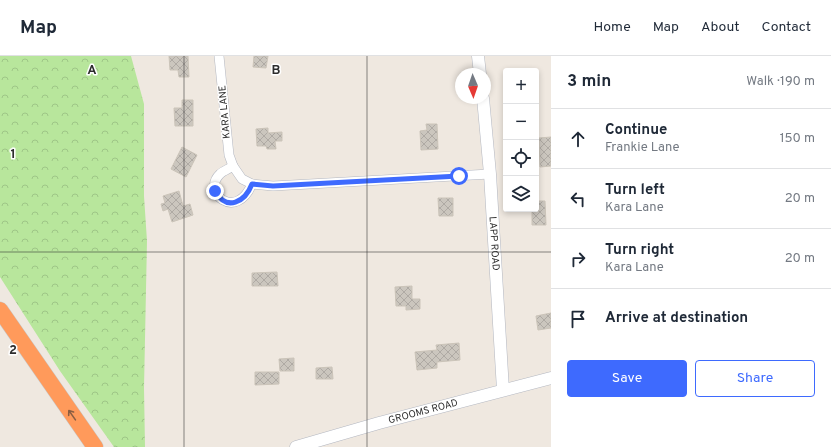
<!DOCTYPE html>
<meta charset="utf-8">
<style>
:root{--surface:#fff;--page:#f2f2f3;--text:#1f2937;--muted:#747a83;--line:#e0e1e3;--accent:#3e6afe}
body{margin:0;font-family:Overpass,sans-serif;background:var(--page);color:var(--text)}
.controls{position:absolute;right:12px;top:12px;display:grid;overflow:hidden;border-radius:4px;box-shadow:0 2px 6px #0003}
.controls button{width:36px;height:36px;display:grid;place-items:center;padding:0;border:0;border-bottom:1px solid var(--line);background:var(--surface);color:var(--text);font:20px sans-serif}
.compass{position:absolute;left:455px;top:12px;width:36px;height:36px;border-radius:50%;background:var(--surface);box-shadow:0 2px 6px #0003;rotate:178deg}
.stop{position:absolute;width:12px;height:12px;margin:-9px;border:3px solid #3e6afe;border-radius:50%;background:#fff}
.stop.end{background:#3e6afe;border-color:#fff;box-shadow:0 1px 4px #0008}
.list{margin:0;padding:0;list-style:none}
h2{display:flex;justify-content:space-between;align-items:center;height:52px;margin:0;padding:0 16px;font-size:17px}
h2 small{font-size:13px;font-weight:400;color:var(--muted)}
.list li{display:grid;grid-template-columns:26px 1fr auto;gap:12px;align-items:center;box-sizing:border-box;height:60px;padding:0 16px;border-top:1px solid var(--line)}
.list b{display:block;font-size:15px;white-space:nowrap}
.list p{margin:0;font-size:13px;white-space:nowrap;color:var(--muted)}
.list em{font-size:13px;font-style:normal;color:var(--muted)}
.actions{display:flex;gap:8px;padding:12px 16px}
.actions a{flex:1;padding:9px 0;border:1px solid var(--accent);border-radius:4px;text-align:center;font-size:14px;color:var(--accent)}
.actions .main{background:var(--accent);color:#fff}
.icon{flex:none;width:22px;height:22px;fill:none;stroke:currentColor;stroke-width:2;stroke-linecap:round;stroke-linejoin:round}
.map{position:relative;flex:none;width:551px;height:391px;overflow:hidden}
header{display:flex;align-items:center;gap:24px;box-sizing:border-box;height:56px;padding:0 20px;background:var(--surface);border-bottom:1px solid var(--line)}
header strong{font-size:19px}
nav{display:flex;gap:22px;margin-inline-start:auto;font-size:14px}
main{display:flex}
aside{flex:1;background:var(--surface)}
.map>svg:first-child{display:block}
.forest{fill:url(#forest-crowns)}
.building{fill:url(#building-cross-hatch);stroke:#cbc4b9}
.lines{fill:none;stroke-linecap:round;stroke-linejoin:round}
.street-casing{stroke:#b3b7c1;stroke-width:10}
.secondary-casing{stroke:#b3b7c1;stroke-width:13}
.highway-casing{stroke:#c8c8c8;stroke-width:17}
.street{stroke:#fff;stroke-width:9}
.secondary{stroke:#fff;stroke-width:12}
.highway{stroke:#ff9a5b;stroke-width:16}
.oneway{stroke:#8c5e42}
.route{stroke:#3e6afe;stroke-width:5}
.grid{fill:none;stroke:#2d2d2d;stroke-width:1;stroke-opacity:0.55}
.labels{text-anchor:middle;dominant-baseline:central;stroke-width:3;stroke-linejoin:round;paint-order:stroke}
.street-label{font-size:10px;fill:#2d2d2d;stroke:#fff}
.grid-label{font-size:13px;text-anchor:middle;font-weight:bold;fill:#2d2d2d;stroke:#fff;stroke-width:3;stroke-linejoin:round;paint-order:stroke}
</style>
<header>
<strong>Map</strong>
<nav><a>Home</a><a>Map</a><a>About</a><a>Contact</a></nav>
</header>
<main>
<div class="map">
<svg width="551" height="391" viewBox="0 0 551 391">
<defs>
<pattern id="forest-crowns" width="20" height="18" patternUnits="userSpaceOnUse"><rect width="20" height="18" fill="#b8e69c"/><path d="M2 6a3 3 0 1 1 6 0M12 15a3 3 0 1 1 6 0" fill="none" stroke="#9ec687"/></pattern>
<pattern id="building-cross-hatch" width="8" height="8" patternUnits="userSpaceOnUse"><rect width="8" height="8" fill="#cbc6be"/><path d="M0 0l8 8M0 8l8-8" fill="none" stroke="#afaaa4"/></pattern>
</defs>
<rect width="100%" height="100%" fill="#efe8e0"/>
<!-- forest -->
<polygon class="forest" points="0,0 131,0 144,48 144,140 147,185 144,332 145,391 114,391 60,315 0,221"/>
<!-- building -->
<g class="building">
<polygon points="169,0 188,0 189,21 179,21 178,14 170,14"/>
<polygon points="254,0 268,0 266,12 253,11"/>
<polygon points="182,44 193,44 193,70 175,70 174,52 182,52"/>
<polygon points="426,68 437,68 438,93 421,94 420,75 427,74"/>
<polygon points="268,72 268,77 282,76 282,85 275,85 276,93 267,93 266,90 257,90 256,73"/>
<polygon points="551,81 551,110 540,111 539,82"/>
<polygon points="182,91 197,99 186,121 171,113"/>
<polygon points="179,135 183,150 190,148 193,159 172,166 168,153 163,155 161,148 165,147 163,140"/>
<polygon points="438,142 453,142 453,160 439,160"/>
<polygon points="536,145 545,145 546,169 532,169 532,153 536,153"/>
<polygon points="277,216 278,230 252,230 252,217"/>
<polygon points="412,230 412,243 420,243 420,253 406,254 406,250 396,250 395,231"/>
<polygon points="551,257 551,272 538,274 536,260"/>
<polygon points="459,287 460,304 437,306 437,312 417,314 415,296 437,294 436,289"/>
<polygon points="294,302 294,315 280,315 279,303"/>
<polygon points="332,311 333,323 316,323 316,312"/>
<polygon points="255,316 279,316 279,328 255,329"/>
</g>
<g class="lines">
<!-- street casing -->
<g class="street-casing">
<g id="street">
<polyline points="219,0 229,99 233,110"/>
<path d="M233 110 242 123 252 128C236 166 201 136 220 118 223 115 229 113 233 110Z"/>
<polyline points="252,128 273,130 490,118"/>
</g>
</g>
<!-- secondary casing -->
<g class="secondary-casing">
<g id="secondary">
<polyline points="478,0 480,18"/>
<path id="s1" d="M483 42 490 118 503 334"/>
<path id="s2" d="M296 391 379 367 551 322"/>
</g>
</g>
<!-- highway casing -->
<g class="highway-casing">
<polyline id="highway" points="0,254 95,391"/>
</g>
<!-- street -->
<use href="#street" class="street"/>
<!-- secondary -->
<use href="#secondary" class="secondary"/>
<!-- highway -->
<use href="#highway" class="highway"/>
</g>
<!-- one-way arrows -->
<defs><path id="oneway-shaft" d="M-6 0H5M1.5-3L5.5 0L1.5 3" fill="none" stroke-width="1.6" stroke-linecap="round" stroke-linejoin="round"/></defs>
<use class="oneway" href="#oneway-shaft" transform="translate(72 359) rotate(-125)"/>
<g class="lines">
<!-- route -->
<path class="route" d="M215 135C227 156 245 146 252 128L273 130 459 120"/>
</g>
<!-- grid -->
<path class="grid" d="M184 0V391M367 0V391M0 196H551"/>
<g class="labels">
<!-- street labels -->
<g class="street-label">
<text transform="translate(225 56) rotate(-95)">KARA LANE</text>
<text stroke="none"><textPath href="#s1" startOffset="146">LAPP ROAD</textPath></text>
<text stroke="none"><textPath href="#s2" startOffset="132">GROOMS ROAD</textPath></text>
</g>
</g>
<g class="grid-label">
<text x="92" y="18">A</text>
<text x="276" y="18">B</text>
<text x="13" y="102">1</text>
<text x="13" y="298">2</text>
</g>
</svg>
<div class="controls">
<button>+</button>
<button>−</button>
<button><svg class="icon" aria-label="locate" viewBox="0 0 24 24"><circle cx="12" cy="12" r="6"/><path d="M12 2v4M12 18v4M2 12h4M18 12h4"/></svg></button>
<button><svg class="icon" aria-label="layers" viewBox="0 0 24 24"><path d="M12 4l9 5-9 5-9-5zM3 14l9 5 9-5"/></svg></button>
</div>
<svg class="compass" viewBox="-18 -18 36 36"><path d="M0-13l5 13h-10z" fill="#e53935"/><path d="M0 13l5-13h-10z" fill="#747a83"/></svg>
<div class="stop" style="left:459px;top:120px"></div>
<div class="stop end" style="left:215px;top:135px"></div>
</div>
<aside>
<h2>3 min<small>Walk · 190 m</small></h2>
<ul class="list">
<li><svg class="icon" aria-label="ahead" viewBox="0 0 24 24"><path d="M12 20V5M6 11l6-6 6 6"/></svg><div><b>Continue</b><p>Frankie Lane</p></div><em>150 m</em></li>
<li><svg class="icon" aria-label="left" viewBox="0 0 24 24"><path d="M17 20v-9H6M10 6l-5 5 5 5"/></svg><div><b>Turn left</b><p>Kara Lane</p></div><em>20 m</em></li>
<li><svg class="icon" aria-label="right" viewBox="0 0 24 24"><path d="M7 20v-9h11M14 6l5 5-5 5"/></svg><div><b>Turn right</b><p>Kara Lane</p></div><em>20 m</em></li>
<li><svg class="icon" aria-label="arrive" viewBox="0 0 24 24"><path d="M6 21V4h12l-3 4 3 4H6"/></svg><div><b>Arrive at destination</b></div></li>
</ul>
<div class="actions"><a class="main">Save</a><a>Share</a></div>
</aside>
</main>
